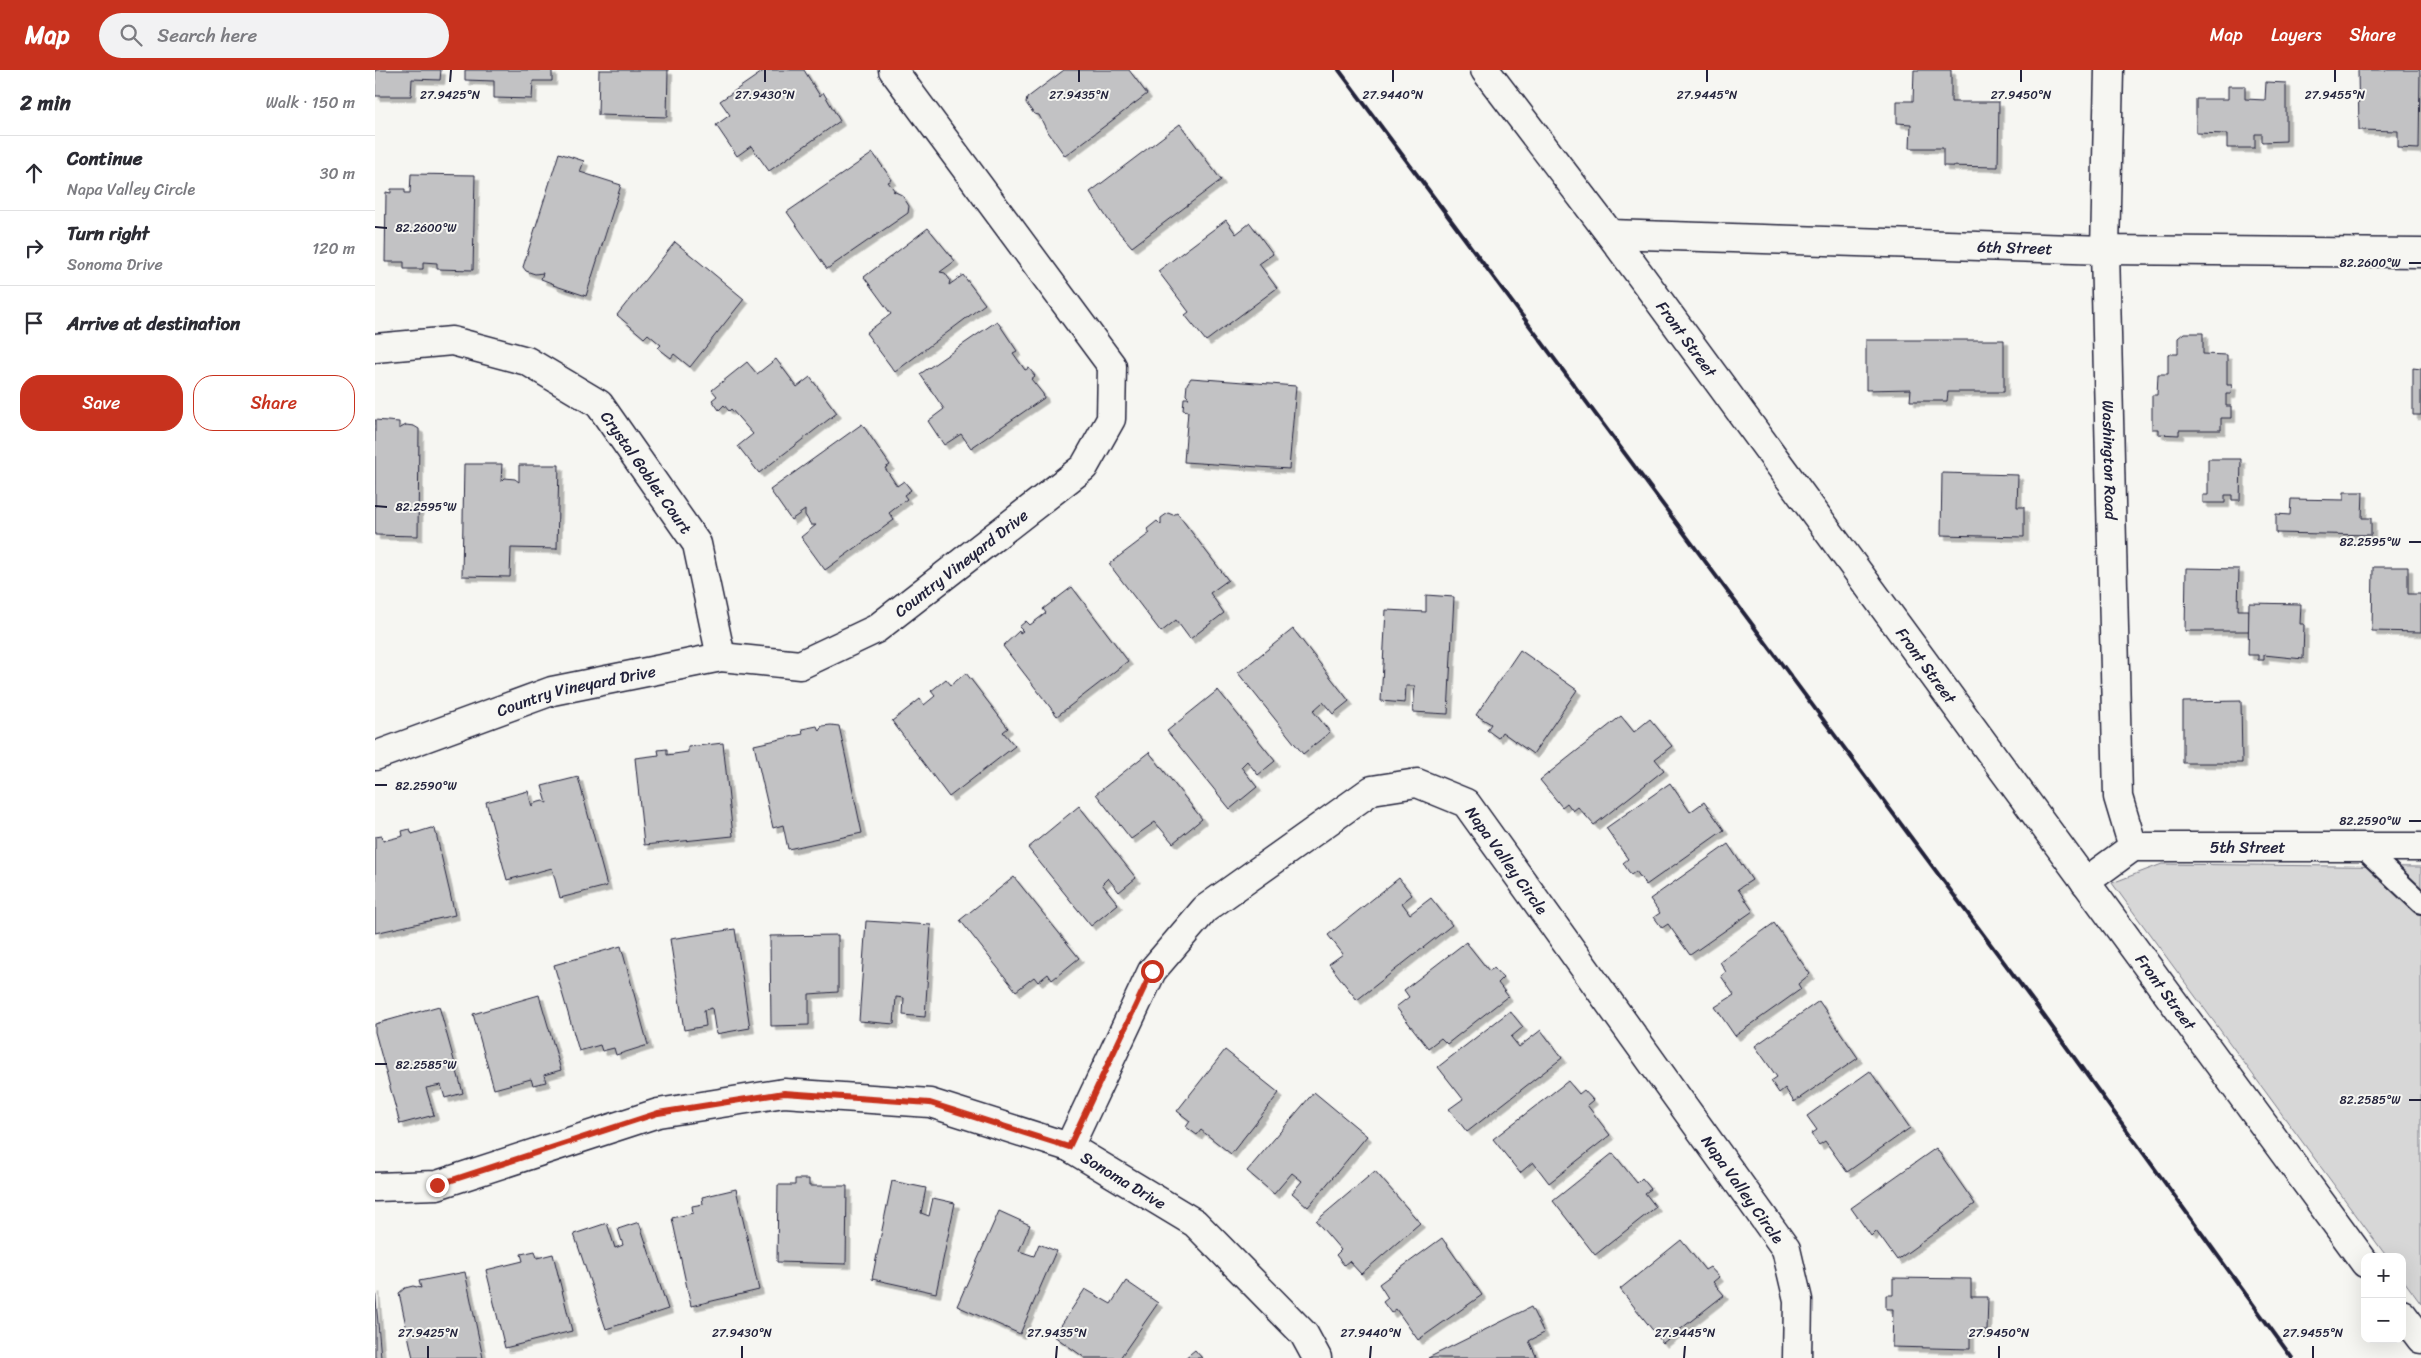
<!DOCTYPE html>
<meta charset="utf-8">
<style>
:root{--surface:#fff;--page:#f2f2f3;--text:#2b2b33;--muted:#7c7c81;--line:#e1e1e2;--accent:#c8321e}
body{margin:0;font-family:Sriracha,sans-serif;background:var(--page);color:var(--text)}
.controls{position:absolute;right:15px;bottom:15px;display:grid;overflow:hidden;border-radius:10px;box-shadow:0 5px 20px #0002}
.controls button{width:45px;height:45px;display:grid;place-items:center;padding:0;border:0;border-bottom:1px solid var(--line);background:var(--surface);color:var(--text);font:25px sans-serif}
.stop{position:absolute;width:15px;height:15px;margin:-11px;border:4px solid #c8321e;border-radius:50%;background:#fff}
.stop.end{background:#c8321e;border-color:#fff;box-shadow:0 1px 5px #0008}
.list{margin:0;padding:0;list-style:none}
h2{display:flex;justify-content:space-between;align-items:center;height:65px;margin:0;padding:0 20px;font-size:21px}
h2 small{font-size:16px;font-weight:400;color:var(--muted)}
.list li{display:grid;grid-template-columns:32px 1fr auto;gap:15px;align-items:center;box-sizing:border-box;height:75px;padding:0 20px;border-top:1px solid var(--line)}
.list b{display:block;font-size:19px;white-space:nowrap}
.list p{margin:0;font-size:16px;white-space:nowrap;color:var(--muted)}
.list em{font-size:16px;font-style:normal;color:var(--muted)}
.actions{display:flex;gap:10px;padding:15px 20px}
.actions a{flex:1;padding:11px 0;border:1px solid var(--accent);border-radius:20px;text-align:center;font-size:18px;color:var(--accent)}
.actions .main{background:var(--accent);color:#fff}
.icon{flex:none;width:28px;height:28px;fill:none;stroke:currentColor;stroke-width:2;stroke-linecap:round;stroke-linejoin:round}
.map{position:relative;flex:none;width:2046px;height:1288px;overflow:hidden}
header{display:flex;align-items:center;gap:30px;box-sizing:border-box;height:70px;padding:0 25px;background:var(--accent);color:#fff}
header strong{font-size:24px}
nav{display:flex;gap:28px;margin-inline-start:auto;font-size:18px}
.search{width:350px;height:45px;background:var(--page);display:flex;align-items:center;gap:12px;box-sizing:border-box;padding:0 18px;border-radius:28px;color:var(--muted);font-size:19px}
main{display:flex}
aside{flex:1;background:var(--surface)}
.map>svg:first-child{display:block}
.green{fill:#d7d7d7;stroke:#7c7c89}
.building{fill:#c2c2c4;stroke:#22223b;filter:url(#shadow)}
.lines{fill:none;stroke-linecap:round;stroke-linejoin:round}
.service-casing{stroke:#22223b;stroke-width:24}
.minor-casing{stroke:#22223b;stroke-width:31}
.tertiary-casing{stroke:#22223b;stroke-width:31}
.service{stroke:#f6f6f2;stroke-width:20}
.minor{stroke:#f6f6f2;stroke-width:28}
.tertiary{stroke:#f6f6f2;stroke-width:28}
.rail{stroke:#22223b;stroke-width:4}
.route{stroke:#c8321e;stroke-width:6}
.ticks{fill:none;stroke:#22223b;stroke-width:2}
.labels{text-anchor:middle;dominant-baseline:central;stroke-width:4;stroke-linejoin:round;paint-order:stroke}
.street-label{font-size:16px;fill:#22223b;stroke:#f6f6f2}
.ticks-label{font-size:12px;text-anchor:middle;fill:#22223b;stroke:#f6f6f2;stroke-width:4;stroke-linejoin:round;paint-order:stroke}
</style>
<header>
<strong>Map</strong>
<div class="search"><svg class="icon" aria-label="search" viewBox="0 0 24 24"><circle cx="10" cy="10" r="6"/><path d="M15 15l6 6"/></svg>Search here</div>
<nav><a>Map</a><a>Layers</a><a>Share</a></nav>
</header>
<main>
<aside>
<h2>2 min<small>Walk · 150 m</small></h2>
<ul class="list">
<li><svg class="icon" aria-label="ahead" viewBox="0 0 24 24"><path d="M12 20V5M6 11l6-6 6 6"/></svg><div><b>Continue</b><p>Napa Valley Circle</p></div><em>30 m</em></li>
<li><svg class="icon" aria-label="right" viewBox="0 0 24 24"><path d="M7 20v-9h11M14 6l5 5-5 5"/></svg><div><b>Turn right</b><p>Sonoma Drive</p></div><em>120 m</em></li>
<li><svg class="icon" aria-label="arrive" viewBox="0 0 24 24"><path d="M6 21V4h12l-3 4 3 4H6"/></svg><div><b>Arrive at destination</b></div></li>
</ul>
<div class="actions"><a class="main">Save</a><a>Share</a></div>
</aside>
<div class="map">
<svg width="2046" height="1288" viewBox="0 0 2046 1288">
<defs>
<filter id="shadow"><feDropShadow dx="4.5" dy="4.5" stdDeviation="0" flood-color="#0004"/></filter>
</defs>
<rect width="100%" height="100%" fill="#f6f6f2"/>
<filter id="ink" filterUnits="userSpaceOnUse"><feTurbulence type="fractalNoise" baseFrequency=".02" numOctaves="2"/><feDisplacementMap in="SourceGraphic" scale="10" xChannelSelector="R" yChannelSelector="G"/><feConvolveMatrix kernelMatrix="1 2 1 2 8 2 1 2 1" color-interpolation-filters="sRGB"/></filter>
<g filter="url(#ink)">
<!-- green -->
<polygon class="green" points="1787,794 2046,797 2046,1234 2027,1208 2027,1187 2012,1187 1737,813"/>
<!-- building -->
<g class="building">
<polygon points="0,0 66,0 65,10 37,9 36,26 0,26"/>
<polygon points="90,0 177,0 177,11 158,11 157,29 119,28 119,11 90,10"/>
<polygon points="224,0 293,0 292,47 223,45"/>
<polygon points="390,0 429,0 445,26 448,22 465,51 394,101 376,76 362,86 341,55 355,45 345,31"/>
<polygon points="689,0 754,0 772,24 690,86 671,59 664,45 659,44 651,33 652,28"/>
<polygon points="1539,0 1576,0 1576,32 1624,32 1623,97 1568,96 1568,78 1535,78 1536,54 1522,53 1522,31 1538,31"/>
<polygon points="1983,0 2045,0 2044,79 2023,78 2023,61 1984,60"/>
<polygon points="1891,12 1911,13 1911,71 1887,72 1887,64 1880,64 1880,78 1852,78 1852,64 1821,63 1821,29 1853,29 1853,16 1870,16 1870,29 1890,30"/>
<polygon points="805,54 846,110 757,177 734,151 715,122"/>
<polygon points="184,83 209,91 205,102 246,115 211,226 178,215 179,214 166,209 168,203 160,204 151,201 148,197"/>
<polygon points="498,83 517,110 513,112 520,121 518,121 527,125 534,136 533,143 452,199 412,142"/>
<polygon points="36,104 100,105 98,200 62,199 62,193 48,192 48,199 29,199 29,192 10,192 11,122 16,123 16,119 30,119 30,123 35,123"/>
<polygon points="851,150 861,164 875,153 898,184 884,194 902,218 831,271 810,245 814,242 783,201"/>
<polygon points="553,158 580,191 565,202 570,203 575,210 574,215 588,205 610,234 520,302 491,263 516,244 489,207"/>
<polygon points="300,172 369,229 315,297 299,284 296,288 283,278 286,275 273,264 269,268 242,245"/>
<polygon points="622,251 642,281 638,283 650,300 654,298 660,306 656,309 668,324 669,328 596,378 586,364 569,375 553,351 569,339 545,304"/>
<polygon points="1809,263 1828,263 1828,284 1852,285 1852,315 1857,315 1856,324 1851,324 1851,336 1856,336 1856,348 1846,348 1846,360 1804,360 1804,365 1783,364 1783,359 1777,359 1777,325 1782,325 1783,304 1793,304 1793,284 1803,284 1803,268"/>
<polygon points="1491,270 1629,270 1629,322 1573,322 1572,331 1535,331 1536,319 1491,320"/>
<polygon points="401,289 422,317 435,307 462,343 384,403 363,376 378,364 356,339 354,341 349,335 344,340 337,330 342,326 337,320 372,292 382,304"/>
<polygon points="2038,298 2046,299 2046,345 2038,345"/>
<polygon points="816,308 921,316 914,399 809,392 813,341 808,340 809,328 814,328 811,325 812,314"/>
<polygon points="0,350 24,352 24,359 31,355 39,356 44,359 43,466 0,465"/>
<polygon points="487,354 515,395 510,398 522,416 529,411 536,420 529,425 532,429 514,443 519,450 450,500 426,467 441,455 436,455 430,445 430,440 416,450 395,420"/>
<polygon points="1833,389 1866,389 1865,430 1857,430 1857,425 1850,425 1850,433 1828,433 1828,425 1833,425"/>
<polygon points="89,394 127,394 126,412 130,408 140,409 144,412 144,395 184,395 182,479 136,478 135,507 87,506"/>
<polygon points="1567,403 1643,405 1642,437 1649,437 1649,467 1566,465"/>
<polygon points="1969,422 1988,422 1987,448 1996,448 1996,465 1901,463 1901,444 1915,445 1916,429 1969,430"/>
<polygon points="793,443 798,445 802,443 853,510 835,523 849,543 815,569 801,550 786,562 734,494 775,463 772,459 782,451 786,455 786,448"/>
<polygon points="1998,497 2033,497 2033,524 2046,524 2046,562 1997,561"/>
<polygon points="1811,498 1864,499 1863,540 1874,540 1874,561 1810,561"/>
<polygon points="697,517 753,591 682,646 628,576 644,561 645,563 648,561 644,557 651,551 655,555 671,543 668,539"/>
<polygon points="1051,525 1079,527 1073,644 1038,642 1040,616 1031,616 1030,633 1006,631 1011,540 1051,542"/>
<polygon points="1874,533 1926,534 1925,554 1929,554 1928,589 1889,585 1889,590 1883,590 1883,585 1873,585"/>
<polygon points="918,559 974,631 958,644 948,632 938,641 955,662 928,684 863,603"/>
<polygon points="1145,580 1202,620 1158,684 1127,662 1123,668 1112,660 1116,654 1101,645"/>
<polygon points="591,603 633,658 628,662 640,676 574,727 517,651 545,629 549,635 560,626 556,621 571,609 576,615"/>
<polygon points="843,620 900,691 883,705 872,691 866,697 882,717 855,739 792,661"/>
<polygon points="1866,631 1867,693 1808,693 1808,632"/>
<polygon points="1246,646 1259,662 1275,649 1297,676 1280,689 1289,700 1219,755 1203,737 1198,741 1192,733 1187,737 1165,710"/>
<polygon points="456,655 464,656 487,763 413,779 408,755 398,758 379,675 428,664 427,659 442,656 444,661 447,656"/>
<polygon points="348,673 358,766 269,775 260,688 284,685 283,680 292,679 292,685 313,682 313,677"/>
<polygon points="774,682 827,749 798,773 780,752 756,769 721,724"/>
<polygon points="203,707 232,816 185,828 177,798 132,810 111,732 153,721 157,737 160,733 168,731 172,733 167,716"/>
<polygon points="1295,713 1315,742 1329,732 1349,760 1271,815 1261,801 1256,805 1248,793 1253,789 1231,758"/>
<polygon points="704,736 761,808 744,822 733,808 727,814 743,834 716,856 653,778"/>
<polygon points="56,758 60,759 80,845 0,863 0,767 7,766 8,771 28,766 27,761 35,759 37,764"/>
<polygon points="1353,774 1377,810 1363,819 1378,841 1315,885 1293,854 1287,858 1279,847 1285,843 1275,829"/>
<polygon points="639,807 704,888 677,910 673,904 663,912 659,907 641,921 585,850"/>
<polygon points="1024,808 1037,825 1027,833 1035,844 1056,828 1077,855 982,930 954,894 968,884 953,865"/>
<polygon points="491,851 556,855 550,947 528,945 529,928 521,927 519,954 484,951"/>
<polygon points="1399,853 1435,904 1423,914 1426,919 1360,966 1340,937 1359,925 1346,906 1351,902 1345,892"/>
<polygon points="360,859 375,958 341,964 337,938 329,940 331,956 309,960 295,869"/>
<polygon points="463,865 463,922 434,924 434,955 396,956 395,866"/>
<polygon points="1091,872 1114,901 1119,898 1128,908 1123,913 1133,926 1072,974 1066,968 1053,978 1021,937 1034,927 1029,920"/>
<polygon points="246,876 273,975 241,985 239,978 227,981 225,975 204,981 179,895"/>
<polygon points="164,925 186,1000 169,1005 171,1012 158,1015 156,1009 119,1019 98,944"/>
<polygon points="1444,931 1483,988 1419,1032 1410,1018 1404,1023 1396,1011 1402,1007 1380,976"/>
<polygon points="64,936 88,1023 70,1028 66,1015 51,1018 59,1045 25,1054 0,962 0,954"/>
<polygon points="1135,941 1148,957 1136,967 1144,977 1166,960 1187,988 1092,1062 1074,1039 1088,1029 1063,997"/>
<polygon points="850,980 904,1023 856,1084 826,1060 822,1065 811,1057 815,1051 802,1041"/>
<polygon points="1495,1001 1535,1058 1472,1102 1450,1071 1444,1075 1436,1064 1442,1060 1432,1046"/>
<polygon points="1193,1011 1204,1024 1209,1020 1218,1030 1212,1035 1235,1065 1174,1113 1158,1092 1145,1103 1118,1069"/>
<polygon points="939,1022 992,1066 933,1137 917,1123 927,1111 917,1103 899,1124 872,1101"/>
<polygon points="1561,1078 1600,1134 1522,1190 1501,1161 1496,1166 1476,1138"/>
<polygon points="1238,1083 1262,1113 1267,1108 1276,1119 1270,1123 1281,1137 1220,1185 1178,1131"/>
<polygon points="1000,1101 1045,1153 986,1204 974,1191 969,1195 961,1185 966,1180 941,1151"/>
<polygon points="420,1109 434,1109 434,1116 472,1116 471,1194 402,1192 403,1115 420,1115"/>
<polygon points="517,1111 551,1118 546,1143 554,1146 558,1128 580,1133 561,1223 497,1209"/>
<polygon points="361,1119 384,1220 316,1236 297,1148 318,1143 317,1136 328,1134 327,1127"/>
<polygon points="624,1141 655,1155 644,1181 659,1186 664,1174 681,1181 645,1264 582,1236"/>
<polygon points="264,1152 293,1239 231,1259 199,1164 232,1153 240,1178 248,1175 243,1159"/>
<polygon points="1067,1168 1107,1225 1043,1270 1021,1239 1016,1243 1008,1232 1013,1228 1004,1214"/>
<polygon points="1306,1170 1330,1200 1335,1197 1344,1207 1338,1212 1349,1225 1288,1273 1245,1219"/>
<polygon points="160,1181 162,1188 178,1184 197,1261 130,1278 111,1200 148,1191 146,1184"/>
<polygon points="90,1202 108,1288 38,1288 24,1223 30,1218 38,1216 46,1218 44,1211"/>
<polygon points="1518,1208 1596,1209 1596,1227 1613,1227 1612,1260 1595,1260 1595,1279 1517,1277 1518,1239 1511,1239 1511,1225 1518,1225"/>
<polygon points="751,1211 783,1233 745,1288 710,1288 679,1266 710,1219 736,1234"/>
<polygon points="0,1218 6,1288 0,1288"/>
<polygon points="1156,1237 1169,1263 1154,1271 1162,1288 1053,1288"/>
<polygon points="820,1280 827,1288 810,1288"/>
</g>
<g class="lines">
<!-- service casing -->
<g class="service-casing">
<polyline id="service" points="1987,777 2046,833"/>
</g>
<!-- minor casing -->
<g class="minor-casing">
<g id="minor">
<path id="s1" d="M1734 0 1730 180 1743 727 1758 777"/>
<path id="s2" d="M1235 164 1730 180 2046 183"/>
<path id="s3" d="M0 278 77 271 152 291 224 334 322 474 346 587"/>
<path id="s4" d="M0 686 177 621 346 587 425 595 501 559 709 397 736 349 737 296 518 0"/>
<path id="s5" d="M1710 812 1758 777H2046"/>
<path id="s6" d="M694 1077 777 901 830 839 997 720 1042 713 1091 733 1411 1179 1423 1230 1422 1288"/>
<path id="s7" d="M0 1117 62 1115 283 1043 409 1023 555 1033 694 1077 820 1153 929 1264 942 1288"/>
</g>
</g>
<!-- tertiary casing -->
<g class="tertiary-casing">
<g id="tertiary">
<path id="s8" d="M1110 0 1235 164 1990 1193"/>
<polyline points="2027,1244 2046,1269"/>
</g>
</g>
<!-- service -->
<use href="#service" class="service"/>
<!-- minor -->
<use href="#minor" class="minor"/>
<!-- tertiary -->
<use href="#tertiary" class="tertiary"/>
<!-- rail -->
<polyline class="rail" points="964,0 1669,946 1917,1288"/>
</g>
</g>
<g class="lines" filter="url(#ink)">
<!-- route -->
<polyline class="route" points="62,1115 283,1043 409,1023 555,1033 694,1077 777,901"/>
</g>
<!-- ticks -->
<path class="ticks" d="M75 12 76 0M390 12V0M704 12V0M1018 12V0M1332 12V0M1646 12V0M1960 12V0M0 157 12 158M2034 193H2046M0 436 12 437M2034 472H2046M0 715H12M2034 751H2046M0 994H12M2034 1030H2046M53 1288V1276M367 1288V1276M681 1288 682 1276M995 1288 996 1276M1309 1288 1310 1276M1624 1288V1276M1938 1288V1276"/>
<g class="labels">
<!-- street labels -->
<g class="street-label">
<text stroke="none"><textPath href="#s2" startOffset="405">6th Street</textPath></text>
<text stroke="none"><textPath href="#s8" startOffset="336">Front Street</textPath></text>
<text stroke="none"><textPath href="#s1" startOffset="390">Washington Road</textPath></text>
<text stroke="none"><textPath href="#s3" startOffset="322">Crystal Goblet Court</textPath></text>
<text stroke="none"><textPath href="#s4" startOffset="632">Country Vineyard Drive</textPath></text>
<text stroke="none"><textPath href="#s8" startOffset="741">Front Street</textPath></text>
<text stroke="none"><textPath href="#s4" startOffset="212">Country Vineyard Drive</textPath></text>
<text stroke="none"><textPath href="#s5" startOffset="174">5th Street</textPath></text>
<text stroke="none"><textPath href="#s6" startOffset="650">Napa Valley Circle</textPath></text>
<text stroke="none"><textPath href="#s8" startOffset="1146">Front Street</textPath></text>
<text stroke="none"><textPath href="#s7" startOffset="778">Sonoma Drive</textPath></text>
<text stroke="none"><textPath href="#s6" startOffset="1055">Napa Valley Circle</textPath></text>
</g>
</g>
<g class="ticks-label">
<text x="75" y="29">27.9425°N</text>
<text x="390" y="29">27.9430°N</text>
<text x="704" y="29">27.9435°N</text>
<text x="1018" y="29">27.9440°N</text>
<text x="1332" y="29">27.9445°N</text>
<text x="1646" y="29">27.9450°N</text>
<text x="1960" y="29">27.9455°N</text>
<text x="51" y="162">82.2600°W</text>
<text x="1995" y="197">82.2600°W</text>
<text x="51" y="441">82.2595°W</text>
<text x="1995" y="476">82.2595°W</text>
<text x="51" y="720">82.2590°W</text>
<text x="1995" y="755">82.2590°W</text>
<text x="51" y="999">82.2585°W</text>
<text x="1995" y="1034">82.2585°W</text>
<text x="53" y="1267">27.9425°N</text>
<text x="367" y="1267">27.9430°N</text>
<text x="682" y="1267">27.9435°N</text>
<text x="996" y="1267">27.9440°N</text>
<text x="1310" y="1267">27.9445°N</text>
<text x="1624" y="1267">27.9450°N</text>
<text x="1938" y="1267">27.9455°N</text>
</g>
</svg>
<div class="controls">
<button>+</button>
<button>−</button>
</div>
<div class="stop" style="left:777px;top:901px"></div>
<div class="stop end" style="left:62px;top:1115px"></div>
</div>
</main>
